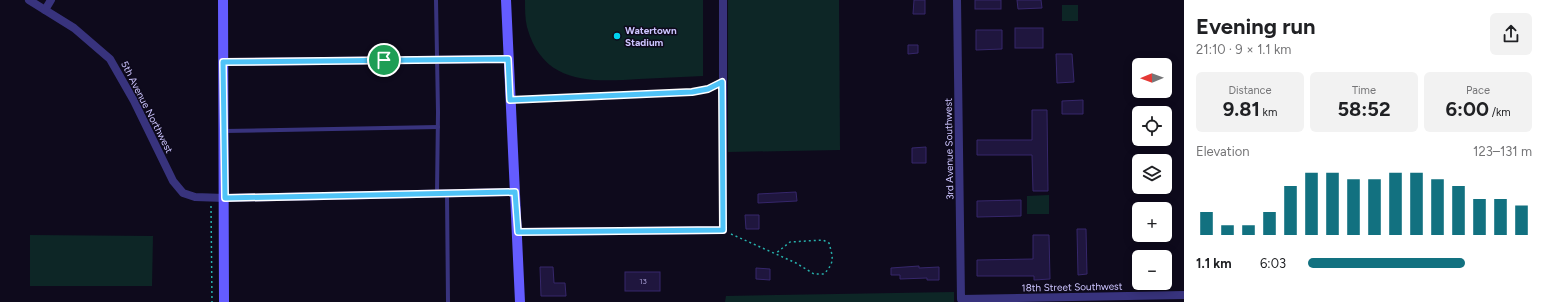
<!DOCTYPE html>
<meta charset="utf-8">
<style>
:root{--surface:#fff;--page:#f2f2f2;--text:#202124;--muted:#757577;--accent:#127180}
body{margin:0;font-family:Figtree,sans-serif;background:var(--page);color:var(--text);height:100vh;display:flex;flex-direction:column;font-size:15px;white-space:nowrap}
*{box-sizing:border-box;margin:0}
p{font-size:13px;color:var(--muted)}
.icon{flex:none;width:22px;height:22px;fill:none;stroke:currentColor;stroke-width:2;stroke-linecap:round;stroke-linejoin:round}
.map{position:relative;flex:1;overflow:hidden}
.details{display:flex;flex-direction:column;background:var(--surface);width:360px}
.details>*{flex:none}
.needle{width:26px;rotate:269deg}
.tools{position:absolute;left:1132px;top:58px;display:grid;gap:8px}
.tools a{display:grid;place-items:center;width:40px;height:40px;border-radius:6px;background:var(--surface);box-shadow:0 2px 10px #0003;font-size:20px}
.pin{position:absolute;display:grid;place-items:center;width:34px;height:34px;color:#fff;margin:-17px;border:2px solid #fff;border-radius:50%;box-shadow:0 1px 4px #0007}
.round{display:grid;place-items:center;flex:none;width:42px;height:42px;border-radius:6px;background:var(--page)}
.summary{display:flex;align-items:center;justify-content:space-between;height:68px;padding:0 12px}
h1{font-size:22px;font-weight:700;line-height:30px}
.figures{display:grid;grid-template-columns:repeat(3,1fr);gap:6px;height:68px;padding:4px 12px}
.figures div{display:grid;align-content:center;border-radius:6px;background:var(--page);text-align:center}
.figures b{font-size:20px;font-weight:700}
.figures small{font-size:11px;font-weight:400}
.figures p{font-size:11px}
.chart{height:112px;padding:8px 12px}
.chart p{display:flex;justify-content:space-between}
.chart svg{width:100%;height:72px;margin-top:4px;stroke:var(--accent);stroke-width:6}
ul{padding:0 12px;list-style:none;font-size:13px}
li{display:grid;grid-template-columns:64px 48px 1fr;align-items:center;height:30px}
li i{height:10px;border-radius:5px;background:var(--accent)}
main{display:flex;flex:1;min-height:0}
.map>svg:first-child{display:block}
.green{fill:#0d2626}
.building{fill:#1f163e;stroke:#36276b}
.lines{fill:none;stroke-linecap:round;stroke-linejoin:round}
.path{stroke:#27b1ac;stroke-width:1.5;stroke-dasharray:2 3;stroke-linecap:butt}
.lane{stroke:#38337d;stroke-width:4}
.street{stroke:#38337d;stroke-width:8}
.secondary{stroke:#645cff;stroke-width:10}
.route-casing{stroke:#fff;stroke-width:8}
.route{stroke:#4fc3f7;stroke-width:5}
.poi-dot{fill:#00d2f0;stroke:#0e0a1c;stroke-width:1.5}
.labels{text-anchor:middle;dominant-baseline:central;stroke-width:3;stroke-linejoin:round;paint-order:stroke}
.number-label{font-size:8px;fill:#a299cf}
.poi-label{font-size:10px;font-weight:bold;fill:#cdc5ff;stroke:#0e0a1c;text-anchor:start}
.street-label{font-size:10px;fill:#cdc5ff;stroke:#0e0a1c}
</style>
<main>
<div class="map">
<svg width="1184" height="302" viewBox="0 0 1184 302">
<rect width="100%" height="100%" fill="#0e0a1c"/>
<g class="green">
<path d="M 525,0 L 703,0 L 703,76 C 682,77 660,78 639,79 C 591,82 543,85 527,27 C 525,19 525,9 525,0 Z"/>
<path d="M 728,0 L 839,0 L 840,150 L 728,152 Z"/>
<rect x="1062" y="5" width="16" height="16"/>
<path d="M 1049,195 L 1049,214 L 1027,214 L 1027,196 Z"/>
<path d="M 30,235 L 153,236 L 152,286 L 30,286 Z"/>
<path d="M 954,292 L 954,302 L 725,302 L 726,296 Z"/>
</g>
<g class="building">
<path d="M 914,0 L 925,0 L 925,14 L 913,14 Z"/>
<rect x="975" y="0" width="26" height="9"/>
<path d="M 1017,0 L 1041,0 L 1042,8 L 1018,9 Z"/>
<rect x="1015" y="28" width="28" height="20"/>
<path d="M 976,30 L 1002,30 L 1002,49 L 976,50 Z"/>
<path d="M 908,45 L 918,45 L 918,53 L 908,54 Z"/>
<path d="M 1056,54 L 1072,54 L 1074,82 L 1057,83 Z"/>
<path d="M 1083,100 L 1083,114 L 1062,114 L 1062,101 Z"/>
<path d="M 1032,110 L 1047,110 L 1048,191 L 1033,191 L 1032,155 L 977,155 L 977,140 L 1032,140 Z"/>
<path d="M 926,147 L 926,163 L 912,163 L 912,148 Z"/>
<path d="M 796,192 L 797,201 L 758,203 L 758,194 Z"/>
<path d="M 1021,200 L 1021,216 L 977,217 L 977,201 Z"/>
<path d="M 745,215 L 759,215 L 759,229 L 746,229 Z"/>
<path d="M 1077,229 L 1086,229 L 1087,274 L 1078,275 Z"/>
<path d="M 1033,235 L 1049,235 L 1050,279 L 1034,280 L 1034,276 L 977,276 L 977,260 L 1033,259 Z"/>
<path d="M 919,266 L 919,268 L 939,267 L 939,280 L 927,280 L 927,278 L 900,279 L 900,275 L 891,275 L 891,268 Z"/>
<path d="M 540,267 L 553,267 L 554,283 L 565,283 L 566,296 L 541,296 Z"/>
<path d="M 756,268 L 770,269 L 770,280 L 756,279 Z"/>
<rect x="625" y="272" width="35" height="19"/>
</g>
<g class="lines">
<g class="path">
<path d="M 520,99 L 692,91 L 715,85"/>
<path d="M 211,206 L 212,302"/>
<path d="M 731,234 L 796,263 L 814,274 L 824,274 C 835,262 833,258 829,243 L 823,240 L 790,242 L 775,254"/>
</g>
<g class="lane">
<path d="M 436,0 L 438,112 L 437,193"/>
<path d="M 224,131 L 438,127"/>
<path d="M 447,193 L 448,302"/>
</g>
<g class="street">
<path d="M 29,0 L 74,28 L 110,59 L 134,101 L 173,181 L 183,193 L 195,197 L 225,198 L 515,192"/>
<path d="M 957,0 L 961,299 L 1184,295"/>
<path d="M 45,10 L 51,0"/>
<path d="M 223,62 L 508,59"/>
<path d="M 517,232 L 723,230 L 723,0"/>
</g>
<g class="secondary">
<path d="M 223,0 L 224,302"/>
<path d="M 506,0 L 520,302"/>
</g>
</g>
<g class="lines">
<defs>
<path id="route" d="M 508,59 L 510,100 L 692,92 L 708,89 L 722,82 L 723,230 L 518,232 L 515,192 L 225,198 L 223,62 Z"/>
</defs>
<use href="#route" class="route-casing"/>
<use href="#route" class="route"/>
</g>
<circle class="poi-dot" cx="617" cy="36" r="4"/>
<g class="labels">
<g class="number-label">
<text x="643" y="281">13</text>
</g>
<g class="poi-label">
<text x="625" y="30">Watertown<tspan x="625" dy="12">Stadium</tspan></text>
</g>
<g class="street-label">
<text transform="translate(147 107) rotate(63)">5th Avenue Northwest</text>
<text transform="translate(949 149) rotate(-91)">3rd Avenue Southwest</text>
<text transform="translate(1072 287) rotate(-1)">18th Street Southwest</text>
</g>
</g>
</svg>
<div class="tools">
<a><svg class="needle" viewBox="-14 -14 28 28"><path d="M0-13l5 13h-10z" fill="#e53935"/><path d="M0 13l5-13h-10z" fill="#757577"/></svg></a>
<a><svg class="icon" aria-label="locate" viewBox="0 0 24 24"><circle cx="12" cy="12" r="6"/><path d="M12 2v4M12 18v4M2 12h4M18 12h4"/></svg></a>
<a><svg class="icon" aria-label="layers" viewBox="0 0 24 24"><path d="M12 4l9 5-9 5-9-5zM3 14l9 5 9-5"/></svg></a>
<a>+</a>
<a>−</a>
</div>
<div class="pin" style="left:384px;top:60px;background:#1e9e55"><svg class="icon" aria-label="arrive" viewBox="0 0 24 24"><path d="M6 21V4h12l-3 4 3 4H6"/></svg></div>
</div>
<section class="details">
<div class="summary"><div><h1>Evening run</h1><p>21:10 · 9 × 1.1 km</p></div><a class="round"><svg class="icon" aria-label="share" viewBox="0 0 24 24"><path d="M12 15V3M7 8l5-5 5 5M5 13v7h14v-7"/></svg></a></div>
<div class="figures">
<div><p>Distance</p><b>9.81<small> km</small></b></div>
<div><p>Time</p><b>58:52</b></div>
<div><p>Pace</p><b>6:00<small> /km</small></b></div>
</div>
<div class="chart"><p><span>Elevation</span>123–131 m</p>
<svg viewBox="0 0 160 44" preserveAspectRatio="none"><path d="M5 44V30M15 44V38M25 44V38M35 44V30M45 44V14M55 44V6M65 44V6M75 44V10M85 44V10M95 44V6M105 44V6M115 44V10M125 44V14M135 44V22M145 44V22M155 44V26"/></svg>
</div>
<ul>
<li><b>1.1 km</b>6:03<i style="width:70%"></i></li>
</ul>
</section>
</main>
